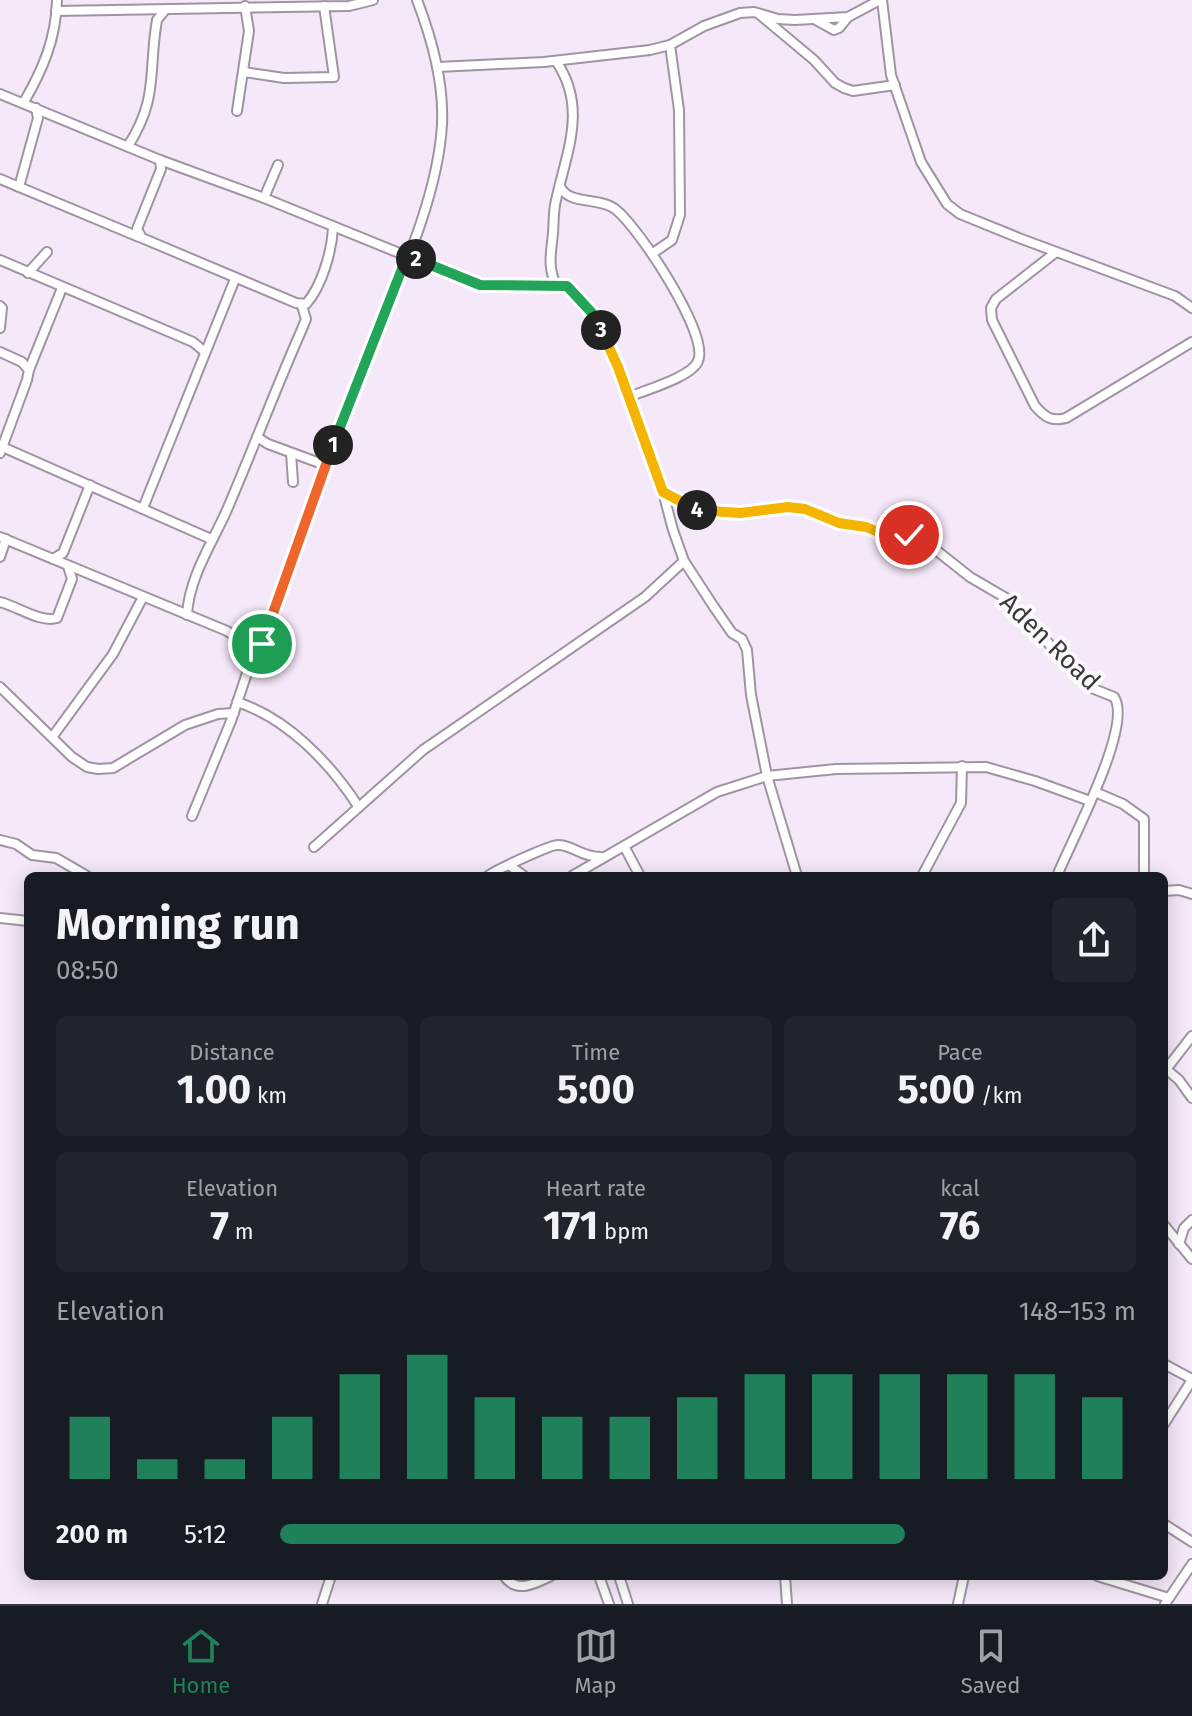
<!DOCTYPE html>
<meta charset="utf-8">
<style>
:root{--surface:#171b24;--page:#20242c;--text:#f1f3f6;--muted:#9ea1a6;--line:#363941;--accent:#1f8059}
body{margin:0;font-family:"Fira Sans",sans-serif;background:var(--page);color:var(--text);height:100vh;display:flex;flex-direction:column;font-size:30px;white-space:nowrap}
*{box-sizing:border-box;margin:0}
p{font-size:26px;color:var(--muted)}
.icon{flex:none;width:44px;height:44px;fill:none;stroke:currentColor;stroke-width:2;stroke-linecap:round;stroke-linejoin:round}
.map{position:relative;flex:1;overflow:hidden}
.details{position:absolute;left:24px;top:872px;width:1144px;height:708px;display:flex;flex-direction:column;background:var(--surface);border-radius:12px;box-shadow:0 4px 20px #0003}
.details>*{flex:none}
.pin{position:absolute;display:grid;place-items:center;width:68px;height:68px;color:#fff;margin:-34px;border:4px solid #fff;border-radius:50%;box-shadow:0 2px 8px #0007}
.km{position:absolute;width:40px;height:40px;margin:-20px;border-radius:50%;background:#222;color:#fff;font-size:22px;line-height:40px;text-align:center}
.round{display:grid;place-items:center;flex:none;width:84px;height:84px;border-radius:12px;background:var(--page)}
.summary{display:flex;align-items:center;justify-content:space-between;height:136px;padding:0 32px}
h1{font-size:44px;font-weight:700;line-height:60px}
.stats{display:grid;grid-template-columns:repeat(3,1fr);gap:12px;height:136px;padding:8px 32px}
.stats div{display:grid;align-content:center;border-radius:12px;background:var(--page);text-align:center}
.stats b{font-size:40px;font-weight:700}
.stats small{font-size:22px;font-weight:400}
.stats p{font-size:22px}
.chart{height:224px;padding:16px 32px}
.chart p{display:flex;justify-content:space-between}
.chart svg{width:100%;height:144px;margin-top:8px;stroke:var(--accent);stroke-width:6}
ul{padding:0 32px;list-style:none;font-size:26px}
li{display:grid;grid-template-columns:128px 96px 1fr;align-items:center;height:60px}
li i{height:20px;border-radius:10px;background:var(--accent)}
.dock{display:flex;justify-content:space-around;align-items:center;height:112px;border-top:2px solid var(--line);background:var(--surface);font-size:22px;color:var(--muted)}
.dock a{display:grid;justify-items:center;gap:4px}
.dock .on{color:var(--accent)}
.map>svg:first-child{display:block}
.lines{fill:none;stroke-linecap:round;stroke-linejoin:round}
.street-casing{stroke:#a094a3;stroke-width:12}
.street{stroke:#fff;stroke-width:8}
.split-1-casing{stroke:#fff;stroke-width:16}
.split-2-casing{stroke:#fff;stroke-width:16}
.split-3-casing{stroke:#fff;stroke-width:16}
.split-4-casing{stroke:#fff;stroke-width:16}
.split-5-casing{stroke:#fff;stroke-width:16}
.split-1{stroke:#f0652b;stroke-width:10}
.split-2{stroke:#22a559;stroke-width:10}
.split-3{stroke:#22a559;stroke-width:10}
.split-4{stroke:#f5b400;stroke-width:10}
.split-5{stroke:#f5b400;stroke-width:10}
.labels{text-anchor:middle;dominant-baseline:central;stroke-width:8;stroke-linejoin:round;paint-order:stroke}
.street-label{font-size:26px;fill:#3c373d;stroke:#fcf9fd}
</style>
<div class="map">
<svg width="1192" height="1604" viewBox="0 0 1192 1604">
<rect width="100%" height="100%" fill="#f5e8f9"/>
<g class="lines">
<defs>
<g id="street">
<path d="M 882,0 L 891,75 L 921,162 L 947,204 L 960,214 L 1019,238 L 1175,296 L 1192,308"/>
<path d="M 56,11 L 349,6 L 373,0"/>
<path d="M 759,14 L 814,60 L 835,83 L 844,88 L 853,91 L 895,85"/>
<path d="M 816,20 L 834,30 L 839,28 L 848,17"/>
<path d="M 556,61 C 589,109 565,155 555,205 C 553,217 554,230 552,242 C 550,258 549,270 556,285"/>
<path d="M 438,67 L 544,62 L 650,50 L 670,45 L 704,26 L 740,13 L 754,12 L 778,19 L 795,20 L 848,17 L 880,0"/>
<path d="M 244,72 L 284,78 L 334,77 L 324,6"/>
<path d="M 0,94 L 160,160 L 264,198 L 468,281 L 494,287 L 567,286 L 592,313 L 618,367 L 663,492 L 673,530 L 684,561 L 714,607 L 732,633 L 742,639 L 747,650 L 751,695 L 767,776 L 797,876"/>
<path d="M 24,102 C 43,69 56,39 57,0"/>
<path d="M 237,111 L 249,31 L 245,6"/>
<path d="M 128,146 C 159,98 148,71 157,20 L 165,10"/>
<path d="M 160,160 L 161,169 L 137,229 L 142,238 L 296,303 L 306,304 C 322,286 332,251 333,227"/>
<path d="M 0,179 L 139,237"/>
<path d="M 19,187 L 38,118 L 36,108"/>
<path d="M 561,188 C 570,205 600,197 615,209 C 638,226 710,335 698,361 C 692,377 645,390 629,397"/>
<path d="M 264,198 L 278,165"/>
<path d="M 1056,252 L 996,299 L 991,308 L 992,320 L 1035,406 C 1045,417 1051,422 1066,418 L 1192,342"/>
<path d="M 653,253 L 672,240 L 680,215 L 679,110 L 670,45"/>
<path d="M 0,260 L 193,342 L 205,352"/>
<path d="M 28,273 L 47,252"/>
<path d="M 0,306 L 2,308 L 0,328"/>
<path d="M 0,352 L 22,362 L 29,370 L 27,380 L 0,453"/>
<path d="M 29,370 L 62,288"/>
<path d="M 257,437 L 268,444 L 325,465"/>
<path d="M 0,446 L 211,539"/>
<path d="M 291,453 L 293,482"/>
<path d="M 663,492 L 698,510 L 740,513 L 770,508 L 805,509 L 839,523 L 866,527 L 883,534 L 909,535 L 922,539 L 970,577 L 1011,601 L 1017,613 L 1038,629 L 1055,652 L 1080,671 L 1089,687 L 1114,697 C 1134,725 1070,843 1057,876"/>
<path d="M 143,508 L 235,279"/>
<path d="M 0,537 L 227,631 L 250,645 L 256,655"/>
<path d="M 0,557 L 6,539"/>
<path d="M 53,559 L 63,553 L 90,485"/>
<path d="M 0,602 C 17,606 40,623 57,618 L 72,579 L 68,566"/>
<path d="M 187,615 C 189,578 211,545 226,512 C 252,452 275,390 302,329 L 306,319 L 302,306"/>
<path d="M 0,687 L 72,757 L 87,767 L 98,769 L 113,768 L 185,725 L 218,714 L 234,713"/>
<path d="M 237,702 C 287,718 330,763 358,806"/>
<path d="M 53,736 L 113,654 L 143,597"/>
<path d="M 1095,792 L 1123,804 L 1144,819 L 1144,876"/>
<path d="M 192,816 L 231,721 L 248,670 L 262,644 C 296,551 328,458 364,366 C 393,293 438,202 442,124 C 444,82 432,39 417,0"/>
<path d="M 0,840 L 16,844 L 32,855 L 56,858 L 87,876"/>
<path d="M 624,846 L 640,876"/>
<path d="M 314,847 L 423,750 L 645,597 L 684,561"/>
<path d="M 509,865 L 524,876"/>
<path d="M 488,876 C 493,871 552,844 558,845 C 573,845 581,857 601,857"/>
<path d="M 572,876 L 717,792 L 767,776 L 836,769 L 986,767 L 1035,781 L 1090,801"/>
<path d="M 922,876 L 961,803 L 962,766"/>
<path d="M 1164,891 L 1179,890 L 1192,894"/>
<path d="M 0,918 L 28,921"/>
<path d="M 1166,1069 L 1179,1080 L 1192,1098"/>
<path d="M 1164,1072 L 1192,1036"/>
<path d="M 1164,1225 L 1192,1259"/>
<path d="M 1179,1244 L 1184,1228 L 1192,1220"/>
<path d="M 1164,1364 L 1192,1379"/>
<path d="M 1164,1424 L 1192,1380"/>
<path d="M 1164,1524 L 1192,1542"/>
<path d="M 504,1576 C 517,1594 534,1584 551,1576"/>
<path d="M 599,1576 L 609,1604"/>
<path d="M 619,1576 L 628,1604"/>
<path d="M 785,1576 L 787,1604"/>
<path d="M 1097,1576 L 1169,1598"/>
<path d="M 322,1604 L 331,1576"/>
<path d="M 958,1604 L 964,1576"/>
<path d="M 1165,1604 L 1192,1564"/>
</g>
</defs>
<use href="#street" class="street-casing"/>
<use href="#street" class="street"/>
</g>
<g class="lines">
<defs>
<path id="split-1" d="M 262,644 L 333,445"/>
<path id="split-2" d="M 333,445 L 407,256 L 416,259"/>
<path id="split-3" d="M 416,259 L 480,285 L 567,286 L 592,313 L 601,330"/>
<path id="split-4" d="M 601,330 L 618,367 L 663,492 L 697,510"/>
<path id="split-5" d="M 697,510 L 740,513 L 788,507 L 805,509 L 839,523 L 866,527 L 883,534 L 909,535"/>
</defs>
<use href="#split-1" class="split-1-casing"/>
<use href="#split-2" class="split-2-casing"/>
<use href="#split-3" class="split-3-casing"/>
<use href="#split-4" class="split-4-casing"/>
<use href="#split-5" class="split-5-casing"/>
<use href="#split-1" class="split-1"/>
<use href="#split-2" class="split-2"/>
<use href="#split-3" class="split-3"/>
<use href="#split-4" class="split-4"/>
<use href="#split-5" class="split-5"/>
</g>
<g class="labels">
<g class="street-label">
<text transform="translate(1050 642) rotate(44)">Aden Road</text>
</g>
</g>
</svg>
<div class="pin" style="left:262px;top:644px;background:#1e9e55"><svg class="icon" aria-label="arrive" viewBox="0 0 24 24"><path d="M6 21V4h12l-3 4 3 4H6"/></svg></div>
<div class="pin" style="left:909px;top:535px;background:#d93025"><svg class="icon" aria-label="check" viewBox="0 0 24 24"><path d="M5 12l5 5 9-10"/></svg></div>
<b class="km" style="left:333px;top:445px">1</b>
<b class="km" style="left:416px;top:259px">2</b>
<b class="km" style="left:601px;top:330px">3</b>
<b class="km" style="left:697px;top:510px">4</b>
<section class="details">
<div class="summary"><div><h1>Morning run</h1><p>08:50</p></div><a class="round"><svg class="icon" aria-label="share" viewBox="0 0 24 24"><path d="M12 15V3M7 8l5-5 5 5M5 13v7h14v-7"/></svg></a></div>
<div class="stats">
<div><p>Distance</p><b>1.00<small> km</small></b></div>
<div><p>Time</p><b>5:00</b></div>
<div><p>Pace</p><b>5:00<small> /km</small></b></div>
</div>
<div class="stats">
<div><p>Elevation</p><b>7<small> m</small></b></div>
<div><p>Heart rate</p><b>171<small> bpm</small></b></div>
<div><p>kcal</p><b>76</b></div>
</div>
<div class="chart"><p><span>Elevation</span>148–153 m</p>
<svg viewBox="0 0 160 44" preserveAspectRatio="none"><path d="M5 44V25M15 44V38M25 44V38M35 44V25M45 44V12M55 44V6M65 44V19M75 44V25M85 44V25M95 44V19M105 44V12M115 44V12M125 44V12M135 44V12M145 44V12M155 44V19"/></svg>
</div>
<ul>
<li><b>200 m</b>5:12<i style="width:73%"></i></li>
</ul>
</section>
</div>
<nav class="dock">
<a class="on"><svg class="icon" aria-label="home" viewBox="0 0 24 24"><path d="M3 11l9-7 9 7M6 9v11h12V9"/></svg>Home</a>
<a><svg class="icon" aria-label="map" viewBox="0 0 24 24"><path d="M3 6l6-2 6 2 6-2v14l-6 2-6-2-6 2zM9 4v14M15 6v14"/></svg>Map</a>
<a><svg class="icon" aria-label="saved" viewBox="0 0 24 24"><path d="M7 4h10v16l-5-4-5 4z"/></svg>Saved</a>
</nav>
